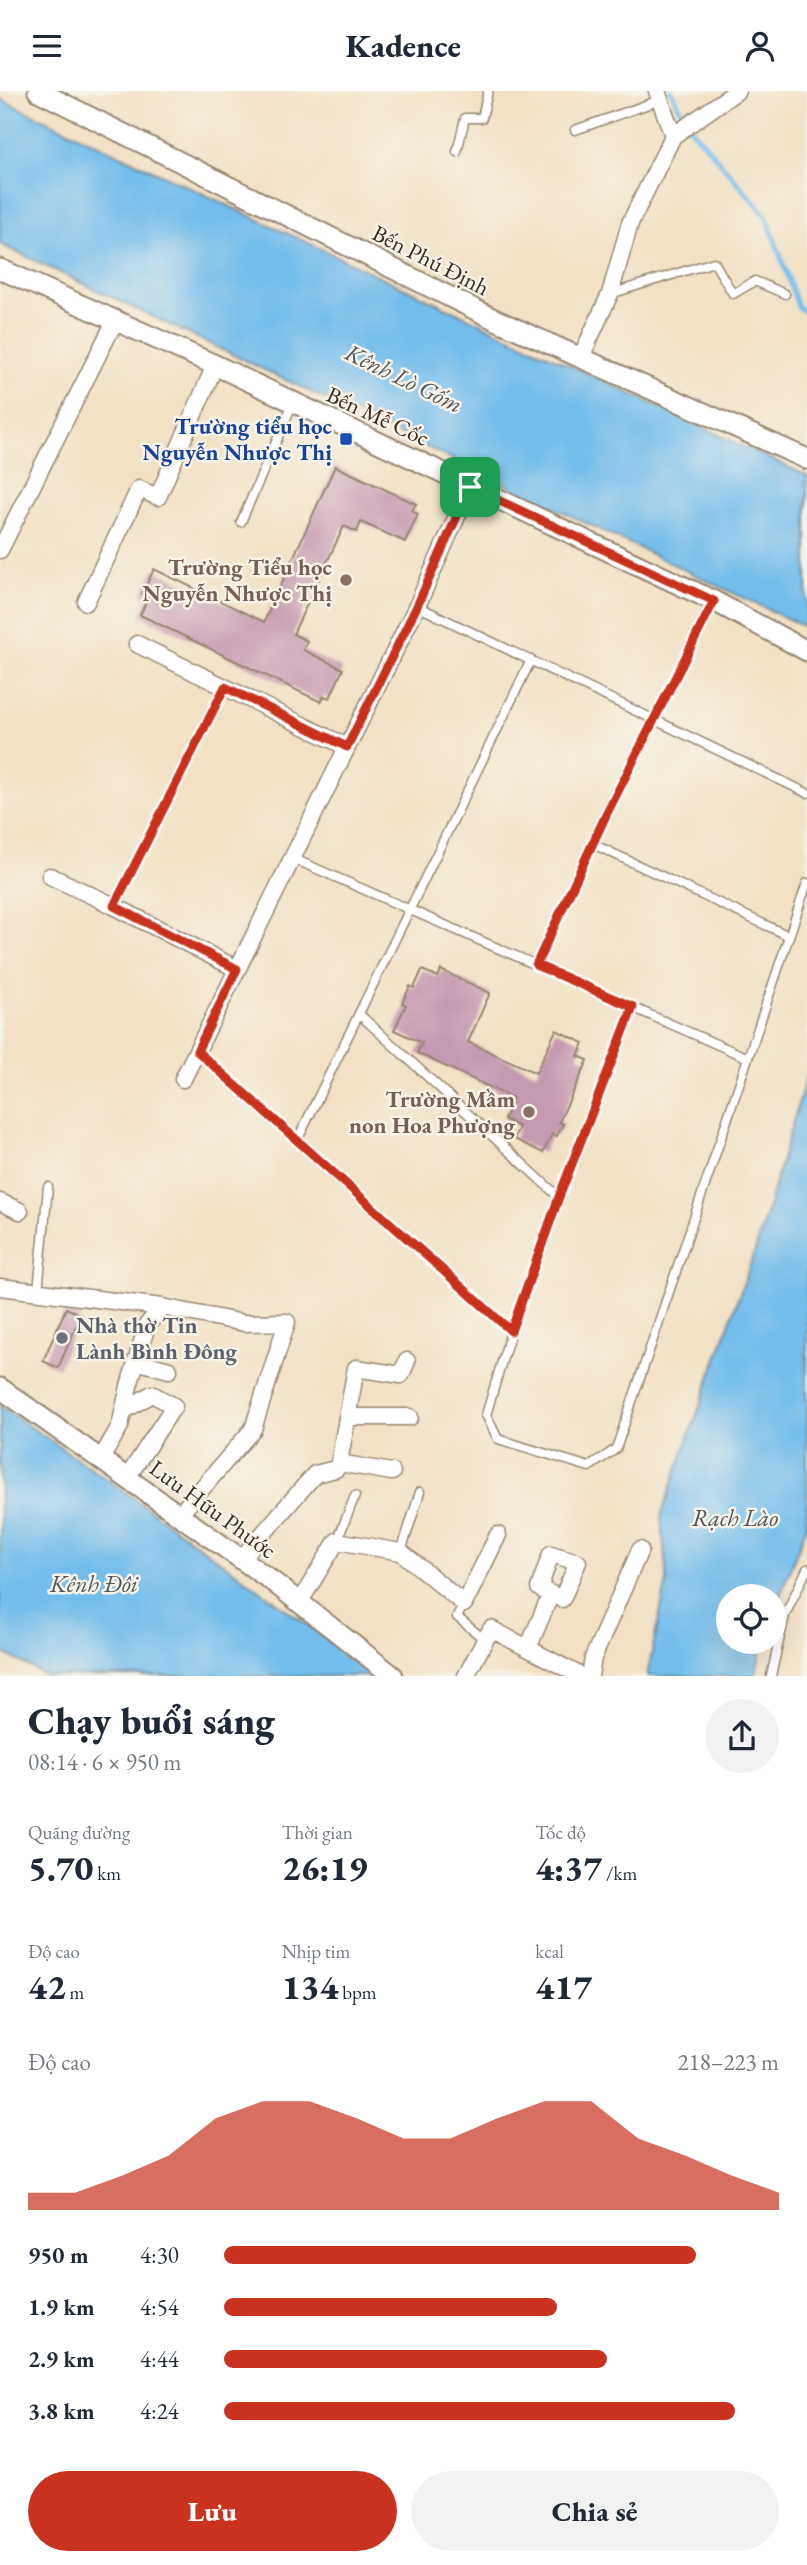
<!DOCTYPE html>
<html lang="vi">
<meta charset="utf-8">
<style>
:root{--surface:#fff;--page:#f2f2f3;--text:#1f2937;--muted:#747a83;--accent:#c8321e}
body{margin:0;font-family:"EB Garamond",serif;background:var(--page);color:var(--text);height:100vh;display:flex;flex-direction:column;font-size:26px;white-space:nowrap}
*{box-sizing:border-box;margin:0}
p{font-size:23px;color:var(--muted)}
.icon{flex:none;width:38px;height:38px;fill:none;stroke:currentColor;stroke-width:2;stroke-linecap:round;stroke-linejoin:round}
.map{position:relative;height:1585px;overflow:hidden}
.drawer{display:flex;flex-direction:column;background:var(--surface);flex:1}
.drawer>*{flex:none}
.fabs{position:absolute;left:716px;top:1493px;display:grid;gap:14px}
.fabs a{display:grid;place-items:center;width:70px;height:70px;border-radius:50%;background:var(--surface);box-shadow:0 7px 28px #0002;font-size:35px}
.pin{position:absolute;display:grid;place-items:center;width:60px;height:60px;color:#fff;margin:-30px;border-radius:14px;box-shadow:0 4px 10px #0006}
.round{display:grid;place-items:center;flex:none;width:74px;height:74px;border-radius:37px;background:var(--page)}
.head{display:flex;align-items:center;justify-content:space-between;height:119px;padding:0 28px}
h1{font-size:38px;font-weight:800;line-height:52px}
.metrics{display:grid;grid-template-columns:repeat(3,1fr);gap:10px;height:119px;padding:7px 28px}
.metrics div{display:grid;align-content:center}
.metrics b{font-size:35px;font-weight:800}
.metrics small{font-size:19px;font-weight:400}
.metrics p{font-size:19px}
.chart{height:196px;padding:14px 28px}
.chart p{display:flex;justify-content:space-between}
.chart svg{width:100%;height:126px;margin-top:7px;fill:var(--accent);opacity:.7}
.action{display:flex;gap:14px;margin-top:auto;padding:14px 28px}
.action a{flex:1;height:80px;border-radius:42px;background:var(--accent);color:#fff;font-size:28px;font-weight:800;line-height:80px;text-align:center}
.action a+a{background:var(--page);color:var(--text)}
ul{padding:0 28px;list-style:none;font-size:23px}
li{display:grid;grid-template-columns:112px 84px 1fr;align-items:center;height:52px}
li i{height:18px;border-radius:9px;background:var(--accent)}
header{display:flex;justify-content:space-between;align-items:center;height:91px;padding:0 28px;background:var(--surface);font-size:32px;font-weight:800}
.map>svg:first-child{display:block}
.water{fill:#73bdec;stroke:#577485;stroke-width:2}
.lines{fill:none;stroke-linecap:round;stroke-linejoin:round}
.stream{stroke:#73bdec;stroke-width:5}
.building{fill:#c59ab1}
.service-casing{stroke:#968672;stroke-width:11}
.minor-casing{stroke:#968672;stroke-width:19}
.tertiary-casing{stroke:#968672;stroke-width:23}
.service{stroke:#fff;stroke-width:8}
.minor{stroke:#fff;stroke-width:16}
.tertiary{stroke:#fff;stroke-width:19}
.route-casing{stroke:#fff;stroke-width:14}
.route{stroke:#c8321e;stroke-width:9}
.transit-dot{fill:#1a4fb4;stroke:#f7f3e8;stroke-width:2.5}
.education-dot{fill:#8d6e63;stroke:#f7f3e8;stroke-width:2.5}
.worship-dot{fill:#6b7280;stroke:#f7f3e8;stroke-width:2.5}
.labels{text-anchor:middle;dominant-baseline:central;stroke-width:5;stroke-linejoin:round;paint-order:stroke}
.street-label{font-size:23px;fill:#3b2a1e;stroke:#f7f3e8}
.transit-label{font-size:23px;font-weight:bold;fill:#164399;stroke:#f7f3e8;text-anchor:end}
.education-label{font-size:23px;font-weight:bold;fill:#785e54;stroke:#f7f3e8;text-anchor:end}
.worship-label{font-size:23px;font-weight:bold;fill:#5b616d;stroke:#f7f3e8;text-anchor:start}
.water-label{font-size:24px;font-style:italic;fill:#4c565c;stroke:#f7f3e8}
</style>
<header><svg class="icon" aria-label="menu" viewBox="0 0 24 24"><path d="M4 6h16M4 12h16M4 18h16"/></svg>Kadence<svg class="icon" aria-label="person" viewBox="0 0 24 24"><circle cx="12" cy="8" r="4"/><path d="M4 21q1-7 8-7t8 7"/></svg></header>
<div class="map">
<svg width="807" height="1585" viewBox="0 0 807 1585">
<rect width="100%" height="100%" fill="#f7f3e8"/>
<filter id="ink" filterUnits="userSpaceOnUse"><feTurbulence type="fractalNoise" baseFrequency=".0143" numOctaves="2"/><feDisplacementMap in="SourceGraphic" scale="14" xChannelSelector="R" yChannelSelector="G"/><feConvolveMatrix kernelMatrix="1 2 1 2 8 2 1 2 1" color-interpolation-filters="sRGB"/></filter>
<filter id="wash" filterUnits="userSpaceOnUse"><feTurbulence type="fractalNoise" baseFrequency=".00686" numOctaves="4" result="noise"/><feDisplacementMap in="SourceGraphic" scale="28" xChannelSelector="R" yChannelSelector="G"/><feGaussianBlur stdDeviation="1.57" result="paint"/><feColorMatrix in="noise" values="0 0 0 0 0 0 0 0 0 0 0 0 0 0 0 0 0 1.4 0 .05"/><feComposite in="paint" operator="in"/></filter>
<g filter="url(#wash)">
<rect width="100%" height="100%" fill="#f2e1c5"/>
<g class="water">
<path d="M 0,8 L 807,385 L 807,537 L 0,153 Z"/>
<path d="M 807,983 L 807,1434 L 774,1521 L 774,1505 L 728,1505 L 728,1550 L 763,1551 L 755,1585 L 647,1585 L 667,1489 L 661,1425 L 756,1157 Z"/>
<path d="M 0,1315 L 110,1390 L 378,1585 L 47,1585 L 0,1560 Z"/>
</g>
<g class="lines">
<path class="stream" d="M 671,0 L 689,35 L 767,126 L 798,216 L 807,222"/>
</g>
<g id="blocks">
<g class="building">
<path d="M 335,375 L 416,413 L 412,420 L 418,423 L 405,451 L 361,431 L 357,441 L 344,435 L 293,543 L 307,550 L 303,559 L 343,578 L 330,607 L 324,605 L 321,611 L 140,524 L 148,507 L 142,503 L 154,478 L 264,531 Z"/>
<path d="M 422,879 L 438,886 L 441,879 L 490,902 L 468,951 L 536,982 L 556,939 L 584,952 L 578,965 L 588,969 L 559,1031 L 563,1033 L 557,1045 L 552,1043 L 543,1062 L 514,1048 L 519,1036 L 504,1028 L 513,1007 L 417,962 L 422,952 L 394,939 L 406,914 L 402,912 L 410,895 L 414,897 Z"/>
<path d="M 66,1217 L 81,1224 L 58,1277 L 43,1270 Z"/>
</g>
</g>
</g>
<g filter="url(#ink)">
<use href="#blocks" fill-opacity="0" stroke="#968672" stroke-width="2"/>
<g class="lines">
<defs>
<g id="service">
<path d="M 575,39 L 660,9"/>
<path d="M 457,61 L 465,27 L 482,27 L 488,0"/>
<path d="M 610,203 L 714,171 L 733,203 L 755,190 L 785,203"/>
<path d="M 241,431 L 293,312"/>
<path d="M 417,515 L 807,702"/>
<path d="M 593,753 L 789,845"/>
<path d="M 292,767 L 748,967"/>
<path d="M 114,815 L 225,596"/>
<path d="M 536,874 L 606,724 L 714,510"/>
<path d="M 359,923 L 559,1106"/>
<path d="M 197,961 L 511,1240 L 486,1324 L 498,1348 L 589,1376 L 616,1358 L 807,792"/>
<path d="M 297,1050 L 531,569"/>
<path d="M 38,1200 L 48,1096"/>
<path d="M 511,1240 L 559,1106 L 633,916"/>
<path d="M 337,1450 L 355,1405"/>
<path d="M 401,1461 L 420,1401"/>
<path d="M 464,1513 L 457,1526 L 485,1549"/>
<path d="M 771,1585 L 785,1524 L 807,1478"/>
</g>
<g id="minor">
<path d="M 657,0 L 673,45"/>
<path d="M 581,266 L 610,203 L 630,132 L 673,45 L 737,0"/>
<path d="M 0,459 L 115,230"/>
<path d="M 86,511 L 139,398 L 158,406 L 215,274"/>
<path d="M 137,553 L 347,656"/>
<path d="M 50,785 L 114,815 L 237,878"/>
<path d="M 183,988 L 417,515 L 470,396"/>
<path d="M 0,1111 L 20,1120"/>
<path d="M 0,1196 L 162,1216"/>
<path d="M 136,1270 L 169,1279"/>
<path d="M 123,1320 L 152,1303 L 174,1315 L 127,1387"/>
<path d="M 347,1326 L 410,1326"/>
<path d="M 101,1368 L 120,1335 L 129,1295 L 147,1234 L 162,1216 L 244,1232 L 287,1231 L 253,1338 L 179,1424"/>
<path d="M 339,1372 L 392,1381"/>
<path d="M 241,1468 L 315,1383 L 336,1378 L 339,1372 L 356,1277 L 401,1284 L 407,1270"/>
<path d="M 299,1512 L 337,1450 L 401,1461 L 464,1513 L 498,1444"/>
<path d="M 528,1557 L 551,1503 L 562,1508 L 578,1471 L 551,1463 L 539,1497 L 551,1503"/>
<path d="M 466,1585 L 491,1538 L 581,1585"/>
<path d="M 590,1585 L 593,1567 L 640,1459"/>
</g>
<g id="tertiary">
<path d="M 38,0 L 494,228 L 807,368"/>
<path d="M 0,178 L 215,274 L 714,510 L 807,560"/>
<path d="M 0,1297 L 272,1490 L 393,1585"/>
</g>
</defs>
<use href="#service" class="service-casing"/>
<use href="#minor" class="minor-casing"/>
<use href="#tertiary" class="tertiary-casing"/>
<use href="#service" class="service"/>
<use href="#minor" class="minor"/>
<use href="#tertiary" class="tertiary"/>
</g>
</g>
<g class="lines" filter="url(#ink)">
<defs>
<path id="route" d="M 470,396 L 714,510 L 606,724 L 536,874 L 633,916 L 559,1106 L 511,1240 L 197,960 L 237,878 L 114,815 L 225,596 L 347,656 L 417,515 Z"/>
</defs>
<use href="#route" class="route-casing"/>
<use href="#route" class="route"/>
</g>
<rect class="transit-dot" x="339" y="341" width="14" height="14" rx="3.5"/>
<g class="education-dot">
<circle cx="346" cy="489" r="7"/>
<circle cx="529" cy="1021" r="7"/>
</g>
<circle class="worship-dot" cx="62" cy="1247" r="7"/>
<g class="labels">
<g class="street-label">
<text transform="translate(431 169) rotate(27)">Bến Phú Định</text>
<text transform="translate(378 325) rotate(25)">Bến Mễ Cốc</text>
<text transform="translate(213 1418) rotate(36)">Lưu Hữu Phước</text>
</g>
<g class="transit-label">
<text x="332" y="335">Trường tiểu học<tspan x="332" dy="26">Nguyễn Nhược Thị</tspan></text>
</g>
<g class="education-label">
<text x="332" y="476">Trường Tiểu học<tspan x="332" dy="26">Nguyễn Nhược Thị</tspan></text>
<text x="515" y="1008">Trường Mầm<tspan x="515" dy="26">non Hoa Phượng</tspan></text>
</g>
<g class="worship-label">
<text x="76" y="1234">Nhà thờ Tin<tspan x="76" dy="26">Lành Bình Đông</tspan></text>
</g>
<g class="water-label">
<text transform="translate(404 287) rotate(26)">Kênh Lò Gốm</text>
<text x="735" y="1426">Rạch Lào</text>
<text x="94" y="1492">Kênh Đôi</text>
</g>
</g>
</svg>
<div class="fabs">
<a><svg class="icon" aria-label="locate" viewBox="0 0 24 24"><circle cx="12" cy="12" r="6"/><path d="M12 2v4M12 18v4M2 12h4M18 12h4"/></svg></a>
</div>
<div class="pin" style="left:470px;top:396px;background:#1e9e55"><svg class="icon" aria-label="arrive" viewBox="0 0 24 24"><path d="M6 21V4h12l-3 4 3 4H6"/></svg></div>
</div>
<section class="drawer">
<div class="head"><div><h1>Chạy buổi sáng</h1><p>08:14 · 6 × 950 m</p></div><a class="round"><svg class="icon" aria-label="share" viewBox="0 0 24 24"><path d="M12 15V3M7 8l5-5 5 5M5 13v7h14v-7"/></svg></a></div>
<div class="metrics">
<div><p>Quãng đường</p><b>5.70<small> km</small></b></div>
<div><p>Thời gian</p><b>26:19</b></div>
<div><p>Tốc độ</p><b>4:37<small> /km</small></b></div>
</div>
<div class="metrics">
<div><p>Độ cao</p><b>42<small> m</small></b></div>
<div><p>Nhịp tim</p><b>134<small> bpm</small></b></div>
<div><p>kcal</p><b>417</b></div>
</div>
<div class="chart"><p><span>Độ cao</span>218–223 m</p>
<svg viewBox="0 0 160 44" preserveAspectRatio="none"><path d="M0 44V38L10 38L20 32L30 25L40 12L50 6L60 6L70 12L80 19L90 19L100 12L110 6L120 6L130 19L140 25L150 32L160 38V44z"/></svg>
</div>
<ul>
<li><b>950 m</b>4:30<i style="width:85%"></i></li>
<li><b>1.9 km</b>4:54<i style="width:60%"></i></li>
<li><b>2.9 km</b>4:44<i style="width:69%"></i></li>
<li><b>3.8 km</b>4:24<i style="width:92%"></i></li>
</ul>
<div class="action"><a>Lưu</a><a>Chia sẻ</a></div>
</section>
